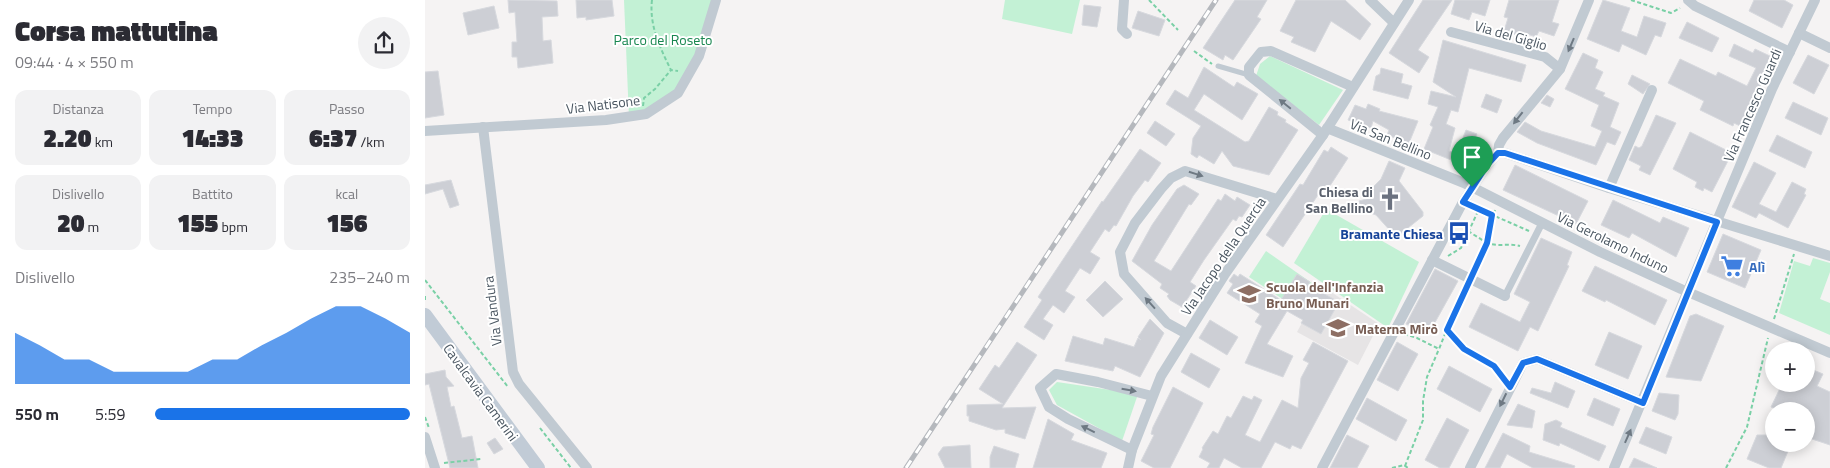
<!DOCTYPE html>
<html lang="it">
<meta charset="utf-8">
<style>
:root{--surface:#fff;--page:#f2f2f3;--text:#2b2b33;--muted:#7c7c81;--accent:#1a73e8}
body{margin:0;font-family:"Titillium Web",sans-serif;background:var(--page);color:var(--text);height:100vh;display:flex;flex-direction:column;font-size:19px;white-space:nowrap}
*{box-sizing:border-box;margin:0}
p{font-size:16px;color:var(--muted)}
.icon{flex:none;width:28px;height:28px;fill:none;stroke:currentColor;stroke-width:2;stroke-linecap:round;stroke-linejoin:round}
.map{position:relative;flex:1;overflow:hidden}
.details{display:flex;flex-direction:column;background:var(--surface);width:425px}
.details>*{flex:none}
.buttons{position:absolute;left:1340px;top:342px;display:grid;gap:10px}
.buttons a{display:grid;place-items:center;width:50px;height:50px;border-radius:50%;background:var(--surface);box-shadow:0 2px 12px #0003;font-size:25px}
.pin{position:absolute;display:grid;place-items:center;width:42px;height:42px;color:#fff;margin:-51px -21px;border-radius:50% 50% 50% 0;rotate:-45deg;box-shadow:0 0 5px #0007}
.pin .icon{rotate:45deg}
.round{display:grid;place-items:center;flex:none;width:52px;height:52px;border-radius:26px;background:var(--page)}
.headline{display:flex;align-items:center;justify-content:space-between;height:85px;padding:0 15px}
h1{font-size:28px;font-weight:800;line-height:38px}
.metrics{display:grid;grid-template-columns:repeat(3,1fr);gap:8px;height:85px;padding:5px 15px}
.metrics div{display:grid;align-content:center;border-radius:12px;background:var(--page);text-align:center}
.metrics b{font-size:25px;font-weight:800}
.metrics small{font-size:14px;font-weight:400}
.metrics p{font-size:14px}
.chart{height:140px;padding:10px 15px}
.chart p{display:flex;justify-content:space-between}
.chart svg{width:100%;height:90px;margin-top:5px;fill:var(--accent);opacity:.7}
ul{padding:0 15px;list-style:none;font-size:16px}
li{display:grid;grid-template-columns:80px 60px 1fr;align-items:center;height:38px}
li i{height:12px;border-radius:6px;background:var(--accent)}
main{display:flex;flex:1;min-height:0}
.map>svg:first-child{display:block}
.education{fill:#e6e4e5}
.green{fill:#c3f1d5}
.building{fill:#cdcfd5;stroke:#d7d9de}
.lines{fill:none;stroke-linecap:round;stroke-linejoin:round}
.path{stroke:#7ad0a6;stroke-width:2;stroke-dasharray:4 2.5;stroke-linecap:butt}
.service{stroke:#c1cad2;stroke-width:5}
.pedestrian{stroke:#c1cad2;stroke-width:7}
.minor{stroke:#c1cad2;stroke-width:10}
.secondary{stroke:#c1cbd6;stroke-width:14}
.rail-casing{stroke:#b5b8bd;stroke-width:5}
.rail{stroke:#fff;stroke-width:3;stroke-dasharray:9;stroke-linecap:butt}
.oneway{fill:#6e7983}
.route-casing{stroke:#fff;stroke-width:10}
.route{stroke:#1a73e8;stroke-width:6}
.labels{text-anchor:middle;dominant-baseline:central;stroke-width:4;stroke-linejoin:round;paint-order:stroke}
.street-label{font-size:14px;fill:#4a5661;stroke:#fff}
.park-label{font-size:14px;fill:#17864f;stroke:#fff}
.worship-label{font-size:14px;font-weight:bold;fill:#5b616d;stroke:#fff;text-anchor:end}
.transit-label{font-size:14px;font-weight:bold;fill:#164399;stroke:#fff;text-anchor:end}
.shop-label{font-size:14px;font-weight:bold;fill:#366cbe;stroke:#fff;text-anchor:start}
.education-label{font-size:14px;font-weight:bold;fill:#785e54;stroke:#fff;text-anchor:start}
</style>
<main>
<section class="details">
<div class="headline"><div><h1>Corsa mattutina</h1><p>09:44 · 4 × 550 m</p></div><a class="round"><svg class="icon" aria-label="share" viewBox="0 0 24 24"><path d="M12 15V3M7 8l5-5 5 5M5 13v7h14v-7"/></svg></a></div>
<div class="metrics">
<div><p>Distanza</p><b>2.20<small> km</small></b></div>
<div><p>Tempo</p><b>14:33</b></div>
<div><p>Passo</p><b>6:37<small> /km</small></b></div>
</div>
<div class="metrics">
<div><p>Dislivello</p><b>20<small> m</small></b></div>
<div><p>Battito</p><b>155<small> bpm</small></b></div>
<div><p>kcal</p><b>156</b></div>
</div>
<div class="chart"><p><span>Dislivello</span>235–240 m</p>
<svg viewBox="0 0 160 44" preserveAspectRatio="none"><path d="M0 44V19L10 25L20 32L30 32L40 38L50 38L60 38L70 38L80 32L90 32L100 25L110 19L120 12L130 6L140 6L150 12L160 19V44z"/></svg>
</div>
<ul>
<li><b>550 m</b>5:59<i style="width:100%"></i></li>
</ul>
</section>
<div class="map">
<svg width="1405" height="468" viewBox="0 0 1405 468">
<rect width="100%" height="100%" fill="#f5f3f3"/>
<path class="education" d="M 897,286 L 954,324 L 933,365 L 872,332 Z"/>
<g class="green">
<path d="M 199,0 L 288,0 L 272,55 L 251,92 L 204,118 Z"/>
<path d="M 580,0 L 655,0 L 647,34 L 577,19 Z"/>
<path d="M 845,56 L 918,90 L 894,125 L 831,76 L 835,64 Z"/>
<path d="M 901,209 L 994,262 L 963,328 L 869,263 Z"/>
<path d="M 841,251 L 894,288 L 879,313 L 824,277 Z"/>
<path d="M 1388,258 L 1405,263 L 1405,272 L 1395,299 L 1405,303 L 1405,335 L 1354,313 L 1369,261 L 1385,266 Z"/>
<path d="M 632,382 L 713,394 L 697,441 L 632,405 L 624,390 Z"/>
</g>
<g class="building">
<path d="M 83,0 L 132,1 L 133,16 L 117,17 L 118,41 L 126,40 L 128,63 L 93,68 L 92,57 L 87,57 L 87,42 L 92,42 L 90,12 L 84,13 Z"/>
<path d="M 151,0 L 187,0 L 189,16 L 161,20 L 161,17 L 152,18 Z"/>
<path d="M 810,0 L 842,0 L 832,17 L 836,19 L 808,60 L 800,55 L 798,60 L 778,48 Z"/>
<path d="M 871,0 L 920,0 L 946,24 L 935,40 L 906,21 L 890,52 L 866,42 L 869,37 L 855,31 Z"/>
<path d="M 998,0 L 1027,0 L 993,50 L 1004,57 L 994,73 L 964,53 Z"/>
<path d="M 1030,0 L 1065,0 L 1060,16 L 1047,12 L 1044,20 L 1026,14 Z"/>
<path d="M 1084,0 L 1134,0 L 1127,22 L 1134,24 L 1129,36 L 1114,31 L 1111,37 L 1099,33 L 1098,37 L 1079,31 L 1083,18 L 1079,17 Z"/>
<path d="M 1178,0 L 1205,8 L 1196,31 L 1212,37 L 1219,16 L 1241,23 L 1236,37 L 1230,35 L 1221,55 L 1197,44 L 1194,52 L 1162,39 Z"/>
<path d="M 1329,0 L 1359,0 L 1368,5 L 1357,28 L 1324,11 Z"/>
<path d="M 659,5 L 676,7 L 672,27 L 657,25 Z"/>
<path d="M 69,6 L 74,28 L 43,35 L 38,13 Z"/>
<path d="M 713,11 L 740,20 L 734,36 L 707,28 Z"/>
<path d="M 1262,22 L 1294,38 L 1287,52 L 1254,38 Z"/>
<path d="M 1018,40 L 1101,65 L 1096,82 L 1044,68 L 1033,112 L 1026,110 L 1021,124 L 1030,128 L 1024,151 L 1032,153 L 1041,130 L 1052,134 L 1036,164 L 999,149 L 1008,127 L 1005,125 L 1013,107 L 1003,104 L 1006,91 L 1031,97 L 1008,82 Z"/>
<path d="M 1309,44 L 1328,53 L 1330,49 L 1347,57 L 1319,128 L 1309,123 L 1308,126 L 1275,110 L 1279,101 L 1243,83 L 1255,59 L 1291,76 L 1293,72 L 1322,86 L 1331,68 L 1304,56 Z"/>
<path d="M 1158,53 L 1173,60 L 1170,68 L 1178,72 L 1170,89 L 1180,93 L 1178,96 L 1194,103 L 1185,127 L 1196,132 L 1190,145 L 1182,142 L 1171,165 L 1112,143 L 1092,132 L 1100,122 L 1116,131 L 1170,147 L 1177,131 L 1166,126 L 1174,105 L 1140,89 Z"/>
<path d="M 1383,55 L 1404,65 L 1389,94 L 1368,83 Z"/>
<path d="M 779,67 L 809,87 L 812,82 L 833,94 L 817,120 L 779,94 L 769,110 L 820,142 L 824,141 L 844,107 L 853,112 L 852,115 L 861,120 L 860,122 L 873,130 L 844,175 L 808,166 L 797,151 L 789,164 L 774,155 L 772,158 L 766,154 L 768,138 L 776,126 L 741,104 L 750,90 L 763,98 Z"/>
<path d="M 956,68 L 978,74 L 976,83 L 987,86 L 983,99 L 948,90 L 951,76 L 955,74 Z"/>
<path d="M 13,71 L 19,115 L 0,118 L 0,72 Z"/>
<path d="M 1207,75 L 1225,84 L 1218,94 L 1203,84 Z"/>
<path d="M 1061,94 L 1077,100 L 1072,113 L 1056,107 Z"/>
<path d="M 1122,95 L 1129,99 L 1125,107 L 1116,103 Z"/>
<path d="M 1368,102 L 1403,118 L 1396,135 L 1360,118 Z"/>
<path d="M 943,104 L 955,109 L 954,111 L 993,121 L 984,143 L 962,135 L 964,130 L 948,121 L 946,128 L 923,120 L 930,105 L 941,109 Z"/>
<path d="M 1231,115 L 1251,123 L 1225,175 L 1214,170 L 1216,166 L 1204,160 L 1210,146 L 1214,148 L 1217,146 Z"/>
<path d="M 730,121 L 750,134 L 741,146 L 722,133 Z"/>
<path d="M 1265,132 L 1307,153 L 1287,192 L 1279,188 L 1278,191 L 1270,187 L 1272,182 L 1248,169 Z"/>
<path d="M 1352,135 L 1387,152 L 1380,168 L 1344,151 Z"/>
<path d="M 906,147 L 923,158 L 901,192 L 897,189 L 858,247 L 841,235 L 875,184 L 878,185 L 899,150 L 903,152 Z"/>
<path d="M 715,149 L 736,163 L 723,182 L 720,180 L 708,196 L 691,226 L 689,225 L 684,232 L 680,229 L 665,252 L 675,258 L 665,274 L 655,268 L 640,291 L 650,297 L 639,313 L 628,305 L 618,319 L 628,325 L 619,340 L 599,327 L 617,300 L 613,297 L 677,201 L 678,202 Z"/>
<path d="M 964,161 L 980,168 L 974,181 L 998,212 L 998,216 L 974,235 L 969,235 L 951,215 L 937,210 L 934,201 L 945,198 L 943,192 L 956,179 Z"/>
<path d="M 1329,162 L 1351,173 L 1334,204 L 1351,212 L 1367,182 L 1381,189 L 1379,194 L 1381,195 L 1363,228 L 1334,213 L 1331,218 L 1307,207 Z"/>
<path d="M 1090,165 L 1163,201 L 1151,224 L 1078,190 Z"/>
<path d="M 26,180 L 34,205 L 25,208 L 18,189 L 0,194 L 0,185 Z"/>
<path d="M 759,185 L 774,194 L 766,205 L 764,204 L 729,261 L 746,271 L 793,199 L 796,201 L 800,194 L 810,201 L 812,197 L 825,205 L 817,217 L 814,216 L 811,221 L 808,219 L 779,260 L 765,282 L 771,286 L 757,307 L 745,300 L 742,296 L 744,294 L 735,288 L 737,284 L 707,261 L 727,225 L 752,189 Z"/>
<path d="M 1188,200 L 1235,223 L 1238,217 L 1264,228 L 1251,257 L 1207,233 L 1204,238 L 1176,225 Z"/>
<path d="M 1298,234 L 1336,250 L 1320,288 L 1282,272 Z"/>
<path d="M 1116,238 L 1147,252 L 1142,265 L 1144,266 L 1113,331 L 1105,327 L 1093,351 L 1044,327 L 1056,303 L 1095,322 L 1105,302 L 1089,294 Z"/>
<path d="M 1170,266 L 1242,300 L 1230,325 L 1181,300 L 1180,302 L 1157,291 Z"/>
<path d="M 1010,269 L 1033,281 L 1003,335 L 981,324 Z"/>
<path d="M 809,274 L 813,277 L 815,274 L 856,300 L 872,274 L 885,282 L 883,285 L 914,302 L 896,334 L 876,323 L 878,320 L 862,311 L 842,344 L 868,356 L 858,377 L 820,363 L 837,326 L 830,322 L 835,314 L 802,293 L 808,284 L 804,281 Z"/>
<path d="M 680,281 L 698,299 L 678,317 L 661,300 Z"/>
<path d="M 1271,314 L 1299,326 L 1276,381 L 1241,377 L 1265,316 Z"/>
<path d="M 725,319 L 739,333 L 715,377 L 690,366 L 688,371 L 640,361 L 648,336 L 678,345 L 680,338 L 709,347 L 713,338 L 716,340 L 713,337 Z"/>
<path d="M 785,320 L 813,337 L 802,355 L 774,338 Z"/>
<path d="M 1184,332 L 1217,346 L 1203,379 L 1170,365 Z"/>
<path d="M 592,342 L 612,355 L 577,408 L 611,407 L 600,439 L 580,433 L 580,429 L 571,430 L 544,421 L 544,416 L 542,416 L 542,405 L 578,404 L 554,389 L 570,365 L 574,368 Z"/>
<path d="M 888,342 L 923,361 L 876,449 L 867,445 L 865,449 L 850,442 L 836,468 L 817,468 L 799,458 L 794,468 L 782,468 L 785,463 L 774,457 L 778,449 L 777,448 L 788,431 L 793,434 L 802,416 L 806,418 L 818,396 L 827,400 L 829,396 L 837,400 L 820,435 L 835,442 L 857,400 L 873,408 L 876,378 L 884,363 L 878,360 Z"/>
<path d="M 972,342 L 993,354 L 973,391 L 952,380 Z"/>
<path d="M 766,353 L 795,369 L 784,388 L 756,372 Z"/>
<path d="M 1024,366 L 1067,389 L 1055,412 L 1012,389 Z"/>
<path d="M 1381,367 L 1398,374 L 1392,386 L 1405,392 L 1405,445 L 1381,437 L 1385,423 L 1381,421 L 1381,411 L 1357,411 L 1346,407 L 1357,384 L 1381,384 Z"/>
<path d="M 20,370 L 21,377 L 29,386 L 22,387 L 26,407 L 29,406 L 37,438 L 47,436 L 53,468 L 25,468 L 4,384 L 0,385 L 0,374 Z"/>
<path d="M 1130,382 L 1150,391 L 1143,408 L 1105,393 L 1107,388 L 1126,393 Z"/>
<path d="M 748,387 L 778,403 L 745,468 L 729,468 L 716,461 L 729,435 L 726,434 L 728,427 Z"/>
<path d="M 1234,393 L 1254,395 L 1253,414 L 1250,420 L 1227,411 Z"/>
<path d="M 942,398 L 982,420 L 971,441 L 931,419 Z"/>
<path d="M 1169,398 L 1195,409 L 1188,426 L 1162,415 Z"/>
<path d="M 1093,404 L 1110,411 L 1107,428 L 1082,425 Z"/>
<path d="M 1022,418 L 1044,430 L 1024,468 L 1015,468 L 1000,460 Z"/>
<path d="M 623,419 L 649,434 L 646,440 L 682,453 L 676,468 L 608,468 Z"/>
<path d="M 1131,420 L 1137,423 L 1135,427 L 1181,446 L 1174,461 L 1135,443 L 1134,446 L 1118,440 L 1120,424 Z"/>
<path d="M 1221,427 L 1247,437 L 1241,454 L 1214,443 Z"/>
<path d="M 1078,433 L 1105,446 L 1104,452 L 1150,466 L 1149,468 L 1108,468 L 1082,454 L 1075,468 L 1060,468 Z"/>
<path d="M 922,435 L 944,446 L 932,468 L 905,468 Z"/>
<path d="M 1332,435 L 1349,435 L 1349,444 L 1366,444 L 1356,468 L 1344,468 L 1322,459 Z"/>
<path d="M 70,438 L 78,449 L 69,454 L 62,443 Z"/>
<path d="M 545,445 L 546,468 L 520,468 L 513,454 L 518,447 Z"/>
<path d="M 569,446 L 594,454 L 590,468 L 565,468 L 565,457 Z"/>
<path d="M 1209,458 L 1232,468 L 1204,468 Z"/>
</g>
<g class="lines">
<g class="path">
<path d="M 227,0 C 224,25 235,48 246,70 L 253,71"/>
<path d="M 724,0 L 753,30"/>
<path d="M 1206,0 L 1246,13 L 1255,8"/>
<path d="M 769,51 L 787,64"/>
<path d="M 218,106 L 219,98 L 230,89 L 246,70"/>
<path d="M 1047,206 L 1104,231"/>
<path d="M 1070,210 L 1062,243 C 1074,247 1083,243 1095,246"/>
<path d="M 1043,231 L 1062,243 L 1051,270"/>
<path d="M 1023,256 L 1036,248 L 1054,209"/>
<path d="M 0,280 L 83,387"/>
<path d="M 1043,288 L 1022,329 L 1039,349 L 1069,366 L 1080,378"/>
<path d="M 0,296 L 0,301"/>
<path d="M 1349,319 L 1369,254"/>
<path d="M 979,334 L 992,338 L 1014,349 L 1022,329"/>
<path d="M 0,417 L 4,428"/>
<path d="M 115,428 L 146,468"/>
<path d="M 19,463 L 56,459"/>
<path d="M 980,466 L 998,420 L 998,401 L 1002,377 L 1014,349"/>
<path d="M 967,468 L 979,465 L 983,468"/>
<path d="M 1301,468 L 1322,427 L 1343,338"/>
</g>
<path class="service" d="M 793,66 L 824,75"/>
<path class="pedestrian" d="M 1080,296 L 1117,223"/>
<g class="minor">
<path d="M 699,0 L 697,29 L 702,34"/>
<path d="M 945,0 L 969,23"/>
<path d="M 1263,0 L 1270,6 L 1365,52"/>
<path d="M 1026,32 L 1120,57 L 1135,69"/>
<path d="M 1374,33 L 1405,48"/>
<path d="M 58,127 L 88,372 L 94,384 L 162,468"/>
<path d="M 902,128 L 1039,183 L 1175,252 L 1256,289 L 1405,353"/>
<path d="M 0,131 L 181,120 L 221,114 L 253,93 L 274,56 L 291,0"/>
<path d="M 898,135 L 824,75 L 824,67 L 836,52 L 846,51 L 928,87"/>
<path d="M 1073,153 L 1074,145 L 1078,138 L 1135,69 L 1164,0"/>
<path d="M 1184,188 L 1227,90"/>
<path d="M 1007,260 L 1080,296"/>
<path d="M 762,334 L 742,323 L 699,274 L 695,252 L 710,223 L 736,189 L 746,178 L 760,171 L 852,199"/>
<path d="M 0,437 L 10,468"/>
<path d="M 707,450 L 643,419 L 624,407 L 615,388 L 631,374 L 673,382 L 727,396"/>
<path d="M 703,468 L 707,450 L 736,376 L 800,274 L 898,135 L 984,0"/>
<path d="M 897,468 L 1038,202 L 1062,165 L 1073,153 L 1080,153 L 1184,188 L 1405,256"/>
<path d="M 1045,468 L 1098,363 L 1112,359 L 1218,403"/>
<path d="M 1189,468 L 1347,89 L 1390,0"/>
</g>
<path class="secondary" d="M 0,315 L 113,468"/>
<defs>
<path id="rail" d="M 481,468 L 791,0"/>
</defs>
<use href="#rail" class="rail-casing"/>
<use href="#rail" class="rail"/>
</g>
<defs><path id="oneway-solid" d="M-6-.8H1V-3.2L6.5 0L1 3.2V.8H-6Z" transform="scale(1.25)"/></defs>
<g class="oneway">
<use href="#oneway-solid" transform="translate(1146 45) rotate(113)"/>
<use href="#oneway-solid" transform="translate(860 104) rotate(-141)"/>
<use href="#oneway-solid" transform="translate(1093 118) rotate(128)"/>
<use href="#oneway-solid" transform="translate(771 174) rotate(18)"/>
<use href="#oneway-solid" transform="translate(725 303) rotate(-132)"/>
<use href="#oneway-solid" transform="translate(704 390) rotate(10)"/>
<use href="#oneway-solid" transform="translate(1078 400) rotate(116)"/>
<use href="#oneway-solid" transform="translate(663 429) rotate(-154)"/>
<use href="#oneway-solid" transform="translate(1203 436) rotate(-66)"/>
</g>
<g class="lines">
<defs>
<path id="route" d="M 1073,153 L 1080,153 L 1292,222 L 1218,403 L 1112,359 L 1098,363 L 1085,387 L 1069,366 L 1039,349 L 1022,330 L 1062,243 L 1067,215 L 1038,202 L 1062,165 Z"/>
</defs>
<use href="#route" class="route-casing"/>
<use href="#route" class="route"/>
</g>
<defs>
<symbol id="church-bare" viewBox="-9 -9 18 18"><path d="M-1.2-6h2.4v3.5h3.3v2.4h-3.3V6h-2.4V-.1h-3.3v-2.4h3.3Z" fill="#6b7280" stroke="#fff" stroke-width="2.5" paint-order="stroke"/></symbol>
<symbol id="bus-bare" viewBox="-9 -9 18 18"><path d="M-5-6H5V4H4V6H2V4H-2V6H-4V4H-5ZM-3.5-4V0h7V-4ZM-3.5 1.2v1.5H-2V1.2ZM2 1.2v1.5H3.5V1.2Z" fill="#1a4fb4" stroke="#fff" stroke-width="2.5" paint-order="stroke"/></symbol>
<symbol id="supermarket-bare" viewBox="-9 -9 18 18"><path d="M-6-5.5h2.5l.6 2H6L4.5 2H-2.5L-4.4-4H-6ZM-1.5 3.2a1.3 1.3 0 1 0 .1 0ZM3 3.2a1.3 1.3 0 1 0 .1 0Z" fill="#3f7fe0" stroke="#fff" stroke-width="2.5" paint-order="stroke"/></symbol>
<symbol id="school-bare" viewBox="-9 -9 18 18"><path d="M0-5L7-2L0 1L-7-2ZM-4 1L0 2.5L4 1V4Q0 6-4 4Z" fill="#8d6e63" stroke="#fff" stroke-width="2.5" paint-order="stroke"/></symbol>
</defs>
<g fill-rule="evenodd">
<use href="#church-bare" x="949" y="183" width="32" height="32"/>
<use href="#bus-bare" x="1018" y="217" width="32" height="32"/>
<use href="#supermarket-bare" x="1291" y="250" width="32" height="32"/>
<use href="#school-bare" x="808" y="278" width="32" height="32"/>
<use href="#school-bare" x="897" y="312" width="32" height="32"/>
</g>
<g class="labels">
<g class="street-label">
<text transform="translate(1086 35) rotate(16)">Via del Giglio</text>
<text transform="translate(178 104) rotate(-7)">Via Natisone</text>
<text transform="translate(1327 105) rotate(-66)">Via Francesco Guardi</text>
<text transform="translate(966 139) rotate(22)">Via San Bellino</text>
<text transform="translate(1188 242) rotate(26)">Via Gerolamo Induno</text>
<text transform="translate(798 256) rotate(-56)">Via Jacopo della Quercia</text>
<text transform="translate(67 311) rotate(-97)">Via Vandura</text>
<text transform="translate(56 392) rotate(54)">Cavalcavia Camerini</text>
</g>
<g class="park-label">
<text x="238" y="39">Parco del Roseto</text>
</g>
<g class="worship-label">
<text x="948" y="191">Chiesa di<tspan x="948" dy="16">San Bellino</tspan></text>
</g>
<g class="transit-label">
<text x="1018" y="233">Bramante Chiesa</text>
</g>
<g class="shop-label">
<text x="1324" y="266">Alì</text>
</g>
<g class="education-label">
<text x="841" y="286">Scuola dell'Infanzia<tspan x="841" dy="16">Bruno Munari</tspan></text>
<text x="930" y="328">Materna Mirò</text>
</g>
</g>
</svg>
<div class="buttons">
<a>+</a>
<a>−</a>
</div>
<div class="pin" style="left:1047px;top:187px;background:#1e9e55"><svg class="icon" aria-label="arrive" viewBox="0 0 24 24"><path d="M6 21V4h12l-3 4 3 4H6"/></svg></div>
</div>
</main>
